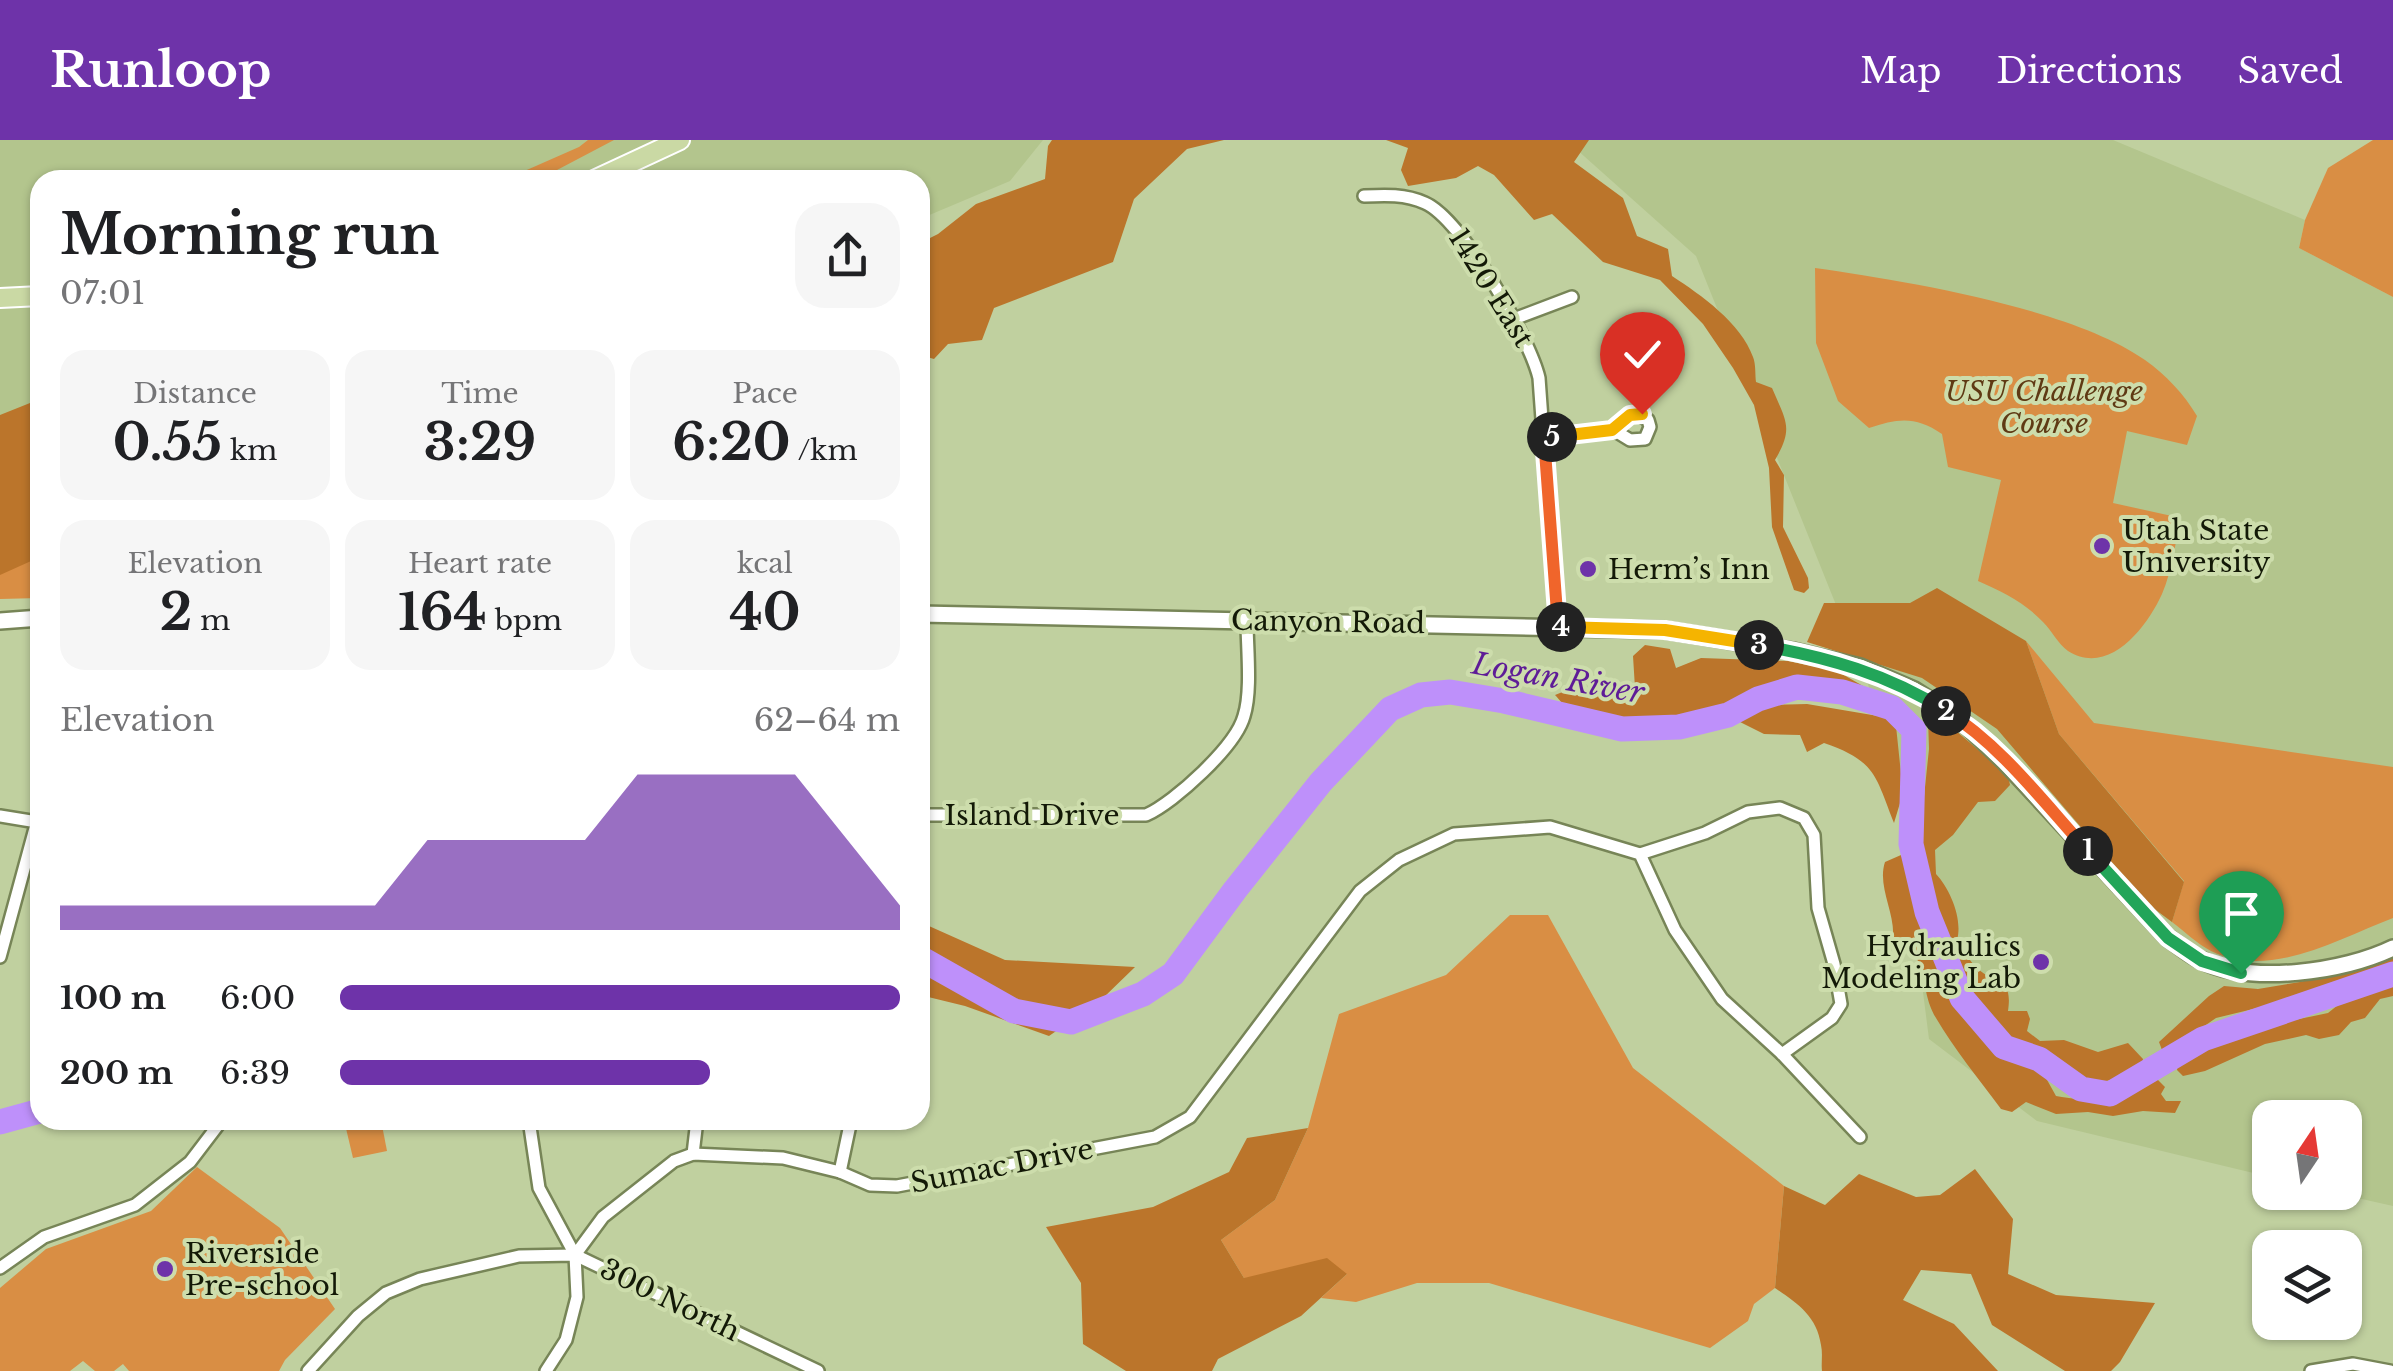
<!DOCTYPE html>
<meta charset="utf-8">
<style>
:root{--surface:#fff;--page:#f6f6f6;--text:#202124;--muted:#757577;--accent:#6e33a9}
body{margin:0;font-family:"Libre Baskerville",serif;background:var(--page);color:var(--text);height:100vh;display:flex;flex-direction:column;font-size:38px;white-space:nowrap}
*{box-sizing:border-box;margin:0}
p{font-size:32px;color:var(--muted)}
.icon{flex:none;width:55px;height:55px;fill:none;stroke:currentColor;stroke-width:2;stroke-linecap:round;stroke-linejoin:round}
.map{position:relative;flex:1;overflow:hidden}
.details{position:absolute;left:30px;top:30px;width:900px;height:960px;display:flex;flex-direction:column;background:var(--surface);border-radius:30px;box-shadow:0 2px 8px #0004}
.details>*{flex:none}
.needle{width:65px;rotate:13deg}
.buttons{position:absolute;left:2252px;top:960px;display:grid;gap:20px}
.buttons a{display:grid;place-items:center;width:110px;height:110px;border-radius:20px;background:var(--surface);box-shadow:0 2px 8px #0004;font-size:50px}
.pin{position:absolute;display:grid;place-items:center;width:85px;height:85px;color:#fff;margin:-102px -42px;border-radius:50% 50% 50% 0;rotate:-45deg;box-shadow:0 0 10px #0007}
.pin .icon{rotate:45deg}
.km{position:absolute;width:50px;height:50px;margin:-25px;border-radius:50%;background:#222;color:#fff;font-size:28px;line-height:50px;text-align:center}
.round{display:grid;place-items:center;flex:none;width:105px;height:105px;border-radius:30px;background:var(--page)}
.headline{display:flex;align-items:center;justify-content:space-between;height:170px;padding:0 30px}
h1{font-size:55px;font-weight:700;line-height:75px}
.stats{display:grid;grid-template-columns:repeat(3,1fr);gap:15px;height:170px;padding:10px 30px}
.stats div{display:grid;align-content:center;border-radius:25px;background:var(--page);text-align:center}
.stats b{font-size:50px;font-weight:700}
.stats small{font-size:28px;font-weight:400}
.stats p{font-size:28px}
.chart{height:280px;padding:20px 30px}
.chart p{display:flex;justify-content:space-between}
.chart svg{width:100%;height:180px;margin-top:10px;fill:var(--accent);opacity:.7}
ul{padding:0 30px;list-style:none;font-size:32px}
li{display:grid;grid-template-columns:160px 120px 1fr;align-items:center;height:75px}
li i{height:25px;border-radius:12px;background:var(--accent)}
header{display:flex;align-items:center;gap:60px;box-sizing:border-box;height:140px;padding:0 50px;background:var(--accent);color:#fff}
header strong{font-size:48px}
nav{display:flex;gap:55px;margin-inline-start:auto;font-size:35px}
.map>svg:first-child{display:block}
.built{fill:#b3c58d}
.green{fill:#d98e44}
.forest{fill:#bb752b}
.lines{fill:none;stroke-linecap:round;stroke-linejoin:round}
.river{stroke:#be90fa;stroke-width:25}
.street-casing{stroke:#778557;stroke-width:16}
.secondary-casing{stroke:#778557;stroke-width:20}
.primary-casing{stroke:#fff;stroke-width:22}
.street{stroke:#fff;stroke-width:11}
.secondary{stroke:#fff;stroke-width:15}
.primary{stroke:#cad9a4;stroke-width:18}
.split-1-casing{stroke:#fff;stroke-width:20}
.split-2-casing{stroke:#fff;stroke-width:20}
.split-3-casing{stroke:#fff;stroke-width:20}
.split-4-casing{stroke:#fff;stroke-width:20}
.split-5-casing{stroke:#fff;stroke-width:20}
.split-6-casing{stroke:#fff;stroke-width:20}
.split-1{stroke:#22a559;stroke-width:12}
.split-2{stroke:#f0652b;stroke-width:12}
.split-3{stroke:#22a559;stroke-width:12}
.split-4{stroke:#f5b400;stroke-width:12}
.split-5{stroke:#f0652b;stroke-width:12}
.split-6{stroke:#f5b400;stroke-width:12}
.poi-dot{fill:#6e33a9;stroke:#cdddac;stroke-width:4}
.labels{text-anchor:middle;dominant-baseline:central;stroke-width:8;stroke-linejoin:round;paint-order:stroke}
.street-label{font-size:28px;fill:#131907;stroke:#cdddac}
.park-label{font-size:28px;font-style:italic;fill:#5f3a14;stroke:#cdddac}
.poi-label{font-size:28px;fill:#131907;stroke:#cdddac;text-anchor:start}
.water-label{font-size:30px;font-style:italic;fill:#5e1c97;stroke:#cdddac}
</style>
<header>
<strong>Runloop</strong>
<nav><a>Map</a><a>Directions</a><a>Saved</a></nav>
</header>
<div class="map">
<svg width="2393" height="1231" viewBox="0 0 2393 1231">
<rect width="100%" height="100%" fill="#c0d09f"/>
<g class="built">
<path d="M 0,0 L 1043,0 L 1010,41 L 920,79 L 920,40 L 40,40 L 40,290 L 0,298 Z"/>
<path d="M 1566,0 L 2113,0 L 2305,80 L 2299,108 L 2393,157 L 2393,1066 L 2335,1053 L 2345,1052 L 2345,978 L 2270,978 L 2270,1037 L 2037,981 L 1929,899 L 1891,602 L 1696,116 Z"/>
</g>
<g class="green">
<path d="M 588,0 L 614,0 L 538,40 L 504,40 L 579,7 Z"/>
<path d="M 2373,0 L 2393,0 L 2393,157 L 2299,108 L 2305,80 L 2328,28 Z"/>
<path d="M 1815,128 C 1906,141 2071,168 2145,220 C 2166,235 2184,254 2197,276 L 2187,305 L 2127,291 L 2113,363 L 2181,378 C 2175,403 2172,431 2162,454 C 2147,487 2109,537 2068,511 C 2058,504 2052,491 2043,482 C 2024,462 2003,452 1978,441 L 2001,340 L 1948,327 L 1942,294 C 1916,276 1898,278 1869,288 L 1838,261 L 1816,203 Z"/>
<path d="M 40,404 L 40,458 L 0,459 L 0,423 Z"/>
<path d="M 2026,501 L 2094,583 L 2393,627 L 2393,778 C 2338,799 2270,840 2211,811 C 2197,804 2184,791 2172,782 L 2184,741 L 2059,594 Z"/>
<path d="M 1510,775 L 1548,775 L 1633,928 L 1784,1046 L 1775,1148 L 1754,1164 L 1748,1181 L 1710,1208 L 1489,1143 L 1417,1143 L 1356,1162 L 1321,1158 L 1347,1134 L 1244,1138 L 1221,1100 L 1275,1060 L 1308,988 L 1339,874 L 1446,835 Z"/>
<path d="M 344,980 L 381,980 L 387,1011 L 353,1018 Z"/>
<path d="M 197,1027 L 280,1088 L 335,1169 L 285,1220 L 279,1231 L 129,1231 L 123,1224 L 114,1231 L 95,1231 L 83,1221 L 70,1231 L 0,1231 L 0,1148 L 46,1109 L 151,1071 Z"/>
</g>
<g class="forest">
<path d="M 1052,0 L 1224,0 L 1187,9 L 1134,59 L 1113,122 L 994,168 L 982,200 L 948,204 L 934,219 L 920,215 L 920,103 L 938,94 L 976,64 L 1045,39 L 1048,6 Z"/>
<path d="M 1386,0 L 1589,0 L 1574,22 L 1623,58 L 1637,96 L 1668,109 L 1672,136 C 1701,155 1741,183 1753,217 C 1756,224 1755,235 1756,242 L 1772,248 C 1786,281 1794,288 1775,320 L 1784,335 L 1783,387 L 1808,438 L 1809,448 L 1804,453 L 1794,450 L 1772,387 L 1769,328 L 1754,265 L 1733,228 L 1703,184 L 1660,140 L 1603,122 L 1552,74 L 1534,80 L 1494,35 L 1478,26 L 1456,38 L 1408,46 L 1401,30 L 1408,8 Z"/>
<path d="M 40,259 L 40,417 L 0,435 L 0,275 Z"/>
<path d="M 1937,448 L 2026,501 L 2059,594 L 2184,742 L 2172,782 L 2145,762 L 1997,589 L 1922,538 L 1807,502 L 1824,463 L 1910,463 Z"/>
<path d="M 1645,505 L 1670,509 L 1676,528 L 1701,518 L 1788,521 L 1837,531 L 1863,546 L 1863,552 L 1856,554 L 1783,540 L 1771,560 L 1773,565 L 1807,564 L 1890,578 L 1896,586 L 1903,653 L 1894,683 C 1875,635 1876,621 1824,603 L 1807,612 L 1800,595 L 1764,594 L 1734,579 L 1734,566 C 1686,577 1618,590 1572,571 C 1565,568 1560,560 1555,555 L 1565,551 L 1626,558 L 1635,548 L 1633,516 Z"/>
<path d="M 1928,579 L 1942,579 L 2008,635 L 2010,645 L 1995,661 L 1978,662 L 1953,695 L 1935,710 L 1936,734 C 1950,749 1963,779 1957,800 C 1963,808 1969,821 1977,828 C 1996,846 2013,836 2008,871 L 2027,871 L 2030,879 L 2027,891 L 2040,901 L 2064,900 L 2098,912 L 2128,903 L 2143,919 L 2142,925 C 2088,958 2073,940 2028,908 L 2019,908 L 2018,919 L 2046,938 L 2056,956 C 2102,964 2116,963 2156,938 L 2165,947 L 2161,954 L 2166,961 L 2181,961 L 2175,973 L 2143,971 L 2113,976 L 2088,972 L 2056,974 L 2026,962 L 2012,972 L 2001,969 C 1979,939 1954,909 1936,878 C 1916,843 1936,824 1893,797 C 1895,772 1877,746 1885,722 L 1901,715 L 1915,743 L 1929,609 Z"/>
<path d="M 920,782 L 1005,820 L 1135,827 L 1101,860 L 1049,896 L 965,866 L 920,855 Z"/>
<path d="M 2393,818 L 2393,828 L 2347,846 L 2216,878 L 2171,909 L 2162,910 L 2159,902 L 2209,856 L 2224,846 L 2258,849 L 2300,842 Z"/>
<path d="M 2393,842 L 2393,856 L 2380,859 L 2365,878 L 2351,882 L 2339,895 L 2319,899 L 2306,895 L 2265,904 L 2205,931 L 2183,936 L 2177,930 L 2178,920 L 2200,904 L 2247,890 L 2328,873 L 2353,853 Z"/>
<path d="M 1308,988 L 1275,1060 L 1221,1100 L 1244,1138 L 1327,1118 L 1347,1134 L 1301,1176 L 1218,1219 L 1212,1231 L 1126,1231 L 1083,1204 L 1081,1143 L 1046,1087 L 1153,1067 L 1229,1032 L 1247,998 Z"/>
<path d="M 1975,1029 L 2013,1079 L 2008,1134 L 2056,1155 L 2155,1163 L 2120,1222 L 2111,1231 L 2065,1231 L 1992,1185 L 1971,1134 L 1921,1130 L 1903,1160 L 1954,1184 L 1998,1231 L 1822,1231 C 1821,1223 1823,1214 1821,1205 C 1817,1176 1797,1163 1775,1148 L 1784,1046 L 1825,1065 L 1859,1034 L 1916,1057 L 1940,1055 Z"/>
</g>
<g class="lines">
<g class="river">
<path d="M 920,818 L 1014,871 L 1071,882 L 1143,854 L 1173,834 L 1235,750 L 1321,642 L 1390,569 L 1421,555 L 1450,552 L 1504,561 L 1622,589 L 1679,587 L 1728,575 L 1758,559 L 1797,547 L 1842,552 L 1892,568 L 1914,590 L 1911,704 L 1927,772 L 1962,858 L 2004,907 L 2039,919 L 2081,949 L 2110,954 L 2203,899 L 2393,834"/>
<path d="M 0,982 L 40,971"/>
</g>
<defs>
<g id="street">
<path d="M 1364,56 C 1385,55 1405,54 1425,63 C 1462,79 1530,199 1539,238 L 1557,487"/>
<path d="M 1514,179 L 1572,157"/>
<path d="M 1636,273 L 1648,280 L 1650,287 L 1645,299 L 1630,300 L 1612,289 Z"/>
<path d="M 1544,298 L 1612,289"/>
<path d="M 920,675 L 1146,675 C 1175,662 1236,606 1244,576 C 1252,551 1247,508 1247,481"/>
<path d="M 0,676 L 37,682"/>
<path d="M 1640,714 L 1705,693 L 1748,672 L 1780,668 L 1804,678 L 1814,695 L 1818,768 L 1834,824 L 1841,864 L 1832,878 L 1782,914"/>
<path d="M 0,817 L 40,670"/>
<path d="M 529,980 L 539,1048 L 575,1115 L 577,1157 L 566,1200 L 546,1231"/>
<path d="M 693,1014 L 697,980"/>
<path d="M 840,1032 L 851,980"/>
<path d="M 575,1115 L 603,1077 L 674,1021 L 693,1014 L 783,1018 L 840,1032 L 870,1045 L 897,1046 L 1155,997 L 1190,977 L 1360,751 L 1399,720 L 1454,694 L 1550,687 L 1640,714 L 1675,790 L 1722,859 L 1782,914 L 1860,997"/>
<path d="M 0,1128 L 44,1097 L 135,1065 L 190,1022 L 222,980"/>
<path d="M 308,1231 L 358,1176 L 386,1153 L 420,1139 L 519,1116 L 575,1115 L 818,1231"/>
<path d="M 2311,1231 L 2353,1224 L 2390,1231"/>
</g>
<g id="secondary">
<path d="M 920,474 L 1665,490 L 1793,511 L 1860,527 L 1914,550 L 1961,580 L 2004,621 L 2168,798 C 2179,805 2190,815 2201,820 C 2251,845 2344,832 2393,808"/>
<path d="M 0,481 L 40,478"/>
</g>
<g id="primary">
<path d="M 594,40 L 680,0"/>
<path d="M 0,158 L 40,156"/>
</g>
</defs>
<use href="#street" class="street-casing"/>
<use href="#secondary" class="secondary-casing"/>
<use href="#primary" class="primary-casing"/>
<use href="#street" class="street"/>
<use href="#secondary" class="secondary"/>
<use href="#primary" class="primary"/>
</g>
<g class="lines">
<defs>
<path id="split-1" d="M 2088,711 L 2168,798 L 2202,821 L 2241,833"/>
<path id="split-2" d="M 1946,571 C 2001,605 2045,664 2088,711"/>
<path id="split-3" d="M 1759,505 C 1827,517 1888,534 1946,571"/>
<path id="split-4" d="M 1561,487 L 1665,490 L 1759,505"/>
<path id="split-5" d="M 1552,297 L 1544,298 L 1558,486 L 1561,487"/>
<path id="split-6" d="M 1552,297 L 1612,290 L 1630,275 L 1642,274"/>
</defs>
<use href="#split-1" class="split-1-casing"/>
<use href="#split-2" class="split-2-casing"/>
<use href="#split-3" class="split-3-casing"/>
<use href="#split-4" class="split-4-casing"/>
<use href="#split-5" class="split-5-casing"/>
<use href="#split-6" class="split-6-casing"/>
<use href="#split-1" class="split-1"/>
<use href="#split-2" class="split-2"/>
<use href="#split-3" class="split-3"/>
<use href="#split-4" class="split-4"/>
<use href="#split-5" class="split-5"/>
<use href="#split-6" class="split-6"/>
</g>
<g class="poi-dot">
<circle cx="2102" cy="406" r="10"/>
<circle cx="1588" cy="429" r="10"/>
<circle cx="2041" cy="822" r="10"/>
<circle cx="165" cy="1129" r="10"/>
</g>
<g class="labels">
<g class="street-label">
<text transform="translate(1491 148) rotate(58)">1420 East</text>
<text transform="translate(1328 482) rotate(1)">Canyon Road</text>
<text x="1032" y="675">Island Drive</text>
<text transform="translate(1002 1026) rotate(-11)">Sumac Drive</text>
<text transform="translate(670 1160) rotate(26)">300 North</text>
</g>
<g class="park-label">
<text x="2044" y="251">USU Challenge<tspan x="2044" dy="32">Course</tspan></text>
</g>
<g class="poi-label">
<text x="2122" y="390">Utah State<tspan x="2122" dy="32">University</tspan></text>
<text x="1608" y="429">Herm’s Inn</text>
<text x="2021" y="806" text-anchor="end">Hydraulics<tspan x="2021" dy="32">Modeling Lab</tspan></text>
<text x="185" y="1113">Riverside<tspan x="185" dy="32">Pre-school</tspan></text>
</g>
<g class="water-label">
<text transform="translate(1558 538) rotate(10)">Logan River</text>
</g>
</g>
</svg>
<div class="buttons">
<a><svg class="needle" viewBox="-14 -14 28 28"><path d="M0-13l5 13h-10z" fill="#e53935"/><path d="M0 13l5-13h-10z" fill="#757577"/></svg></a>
<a><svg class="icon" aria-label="layers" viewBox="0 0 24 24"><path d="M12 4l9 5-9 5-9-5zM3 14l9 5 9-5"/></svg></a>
</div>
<div class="pin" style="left:2241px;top:833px;background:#1e9e55"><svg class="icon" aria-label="arrive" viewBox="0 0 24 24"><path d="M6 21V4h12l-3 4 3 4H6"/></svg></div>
<div class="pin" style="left:1642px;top:274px;background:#d93025"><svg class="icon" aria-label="check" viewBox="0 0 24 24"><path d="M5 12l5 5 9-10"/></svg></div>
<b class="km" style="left:2088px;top:711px">1</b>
<b class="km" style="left:1946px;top:571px">2</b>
<b class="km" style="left:1759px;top:505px">3</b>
<b class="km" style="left:1561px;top:487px">4</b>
<b class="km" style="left:1552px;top:297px">5</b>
<section class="details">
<div class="headline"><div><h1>Morning run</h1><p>07:01</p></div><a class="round"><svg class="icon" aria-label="share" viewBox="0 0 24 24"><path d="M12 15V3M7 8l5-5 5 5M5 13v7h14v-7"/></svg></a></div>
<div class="stats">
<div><p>Distance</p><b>0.55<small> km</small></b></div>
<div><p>Time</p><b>3:29</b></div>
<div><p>Pace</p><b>6:20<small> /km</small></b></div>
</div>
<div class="stats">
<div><p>Elevation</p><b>2<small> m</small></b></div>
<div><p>Heart rate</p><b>164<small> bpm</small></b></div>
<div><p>kcal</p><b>40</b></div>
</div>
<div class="chart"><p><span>Elevation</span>62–64 m</p>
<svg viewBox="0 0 160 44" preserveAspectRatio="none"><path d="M0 44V38L10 38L20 38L30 38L40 38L50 38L60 38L70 22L80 22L90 22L100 22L110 6L120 6L130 6L140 6L150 22L160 38V44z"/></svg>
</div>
<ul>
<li><b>100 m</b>6:00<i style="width:100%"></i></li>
<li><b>200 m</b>6:39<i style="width:66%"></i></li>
</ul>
</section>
</div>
